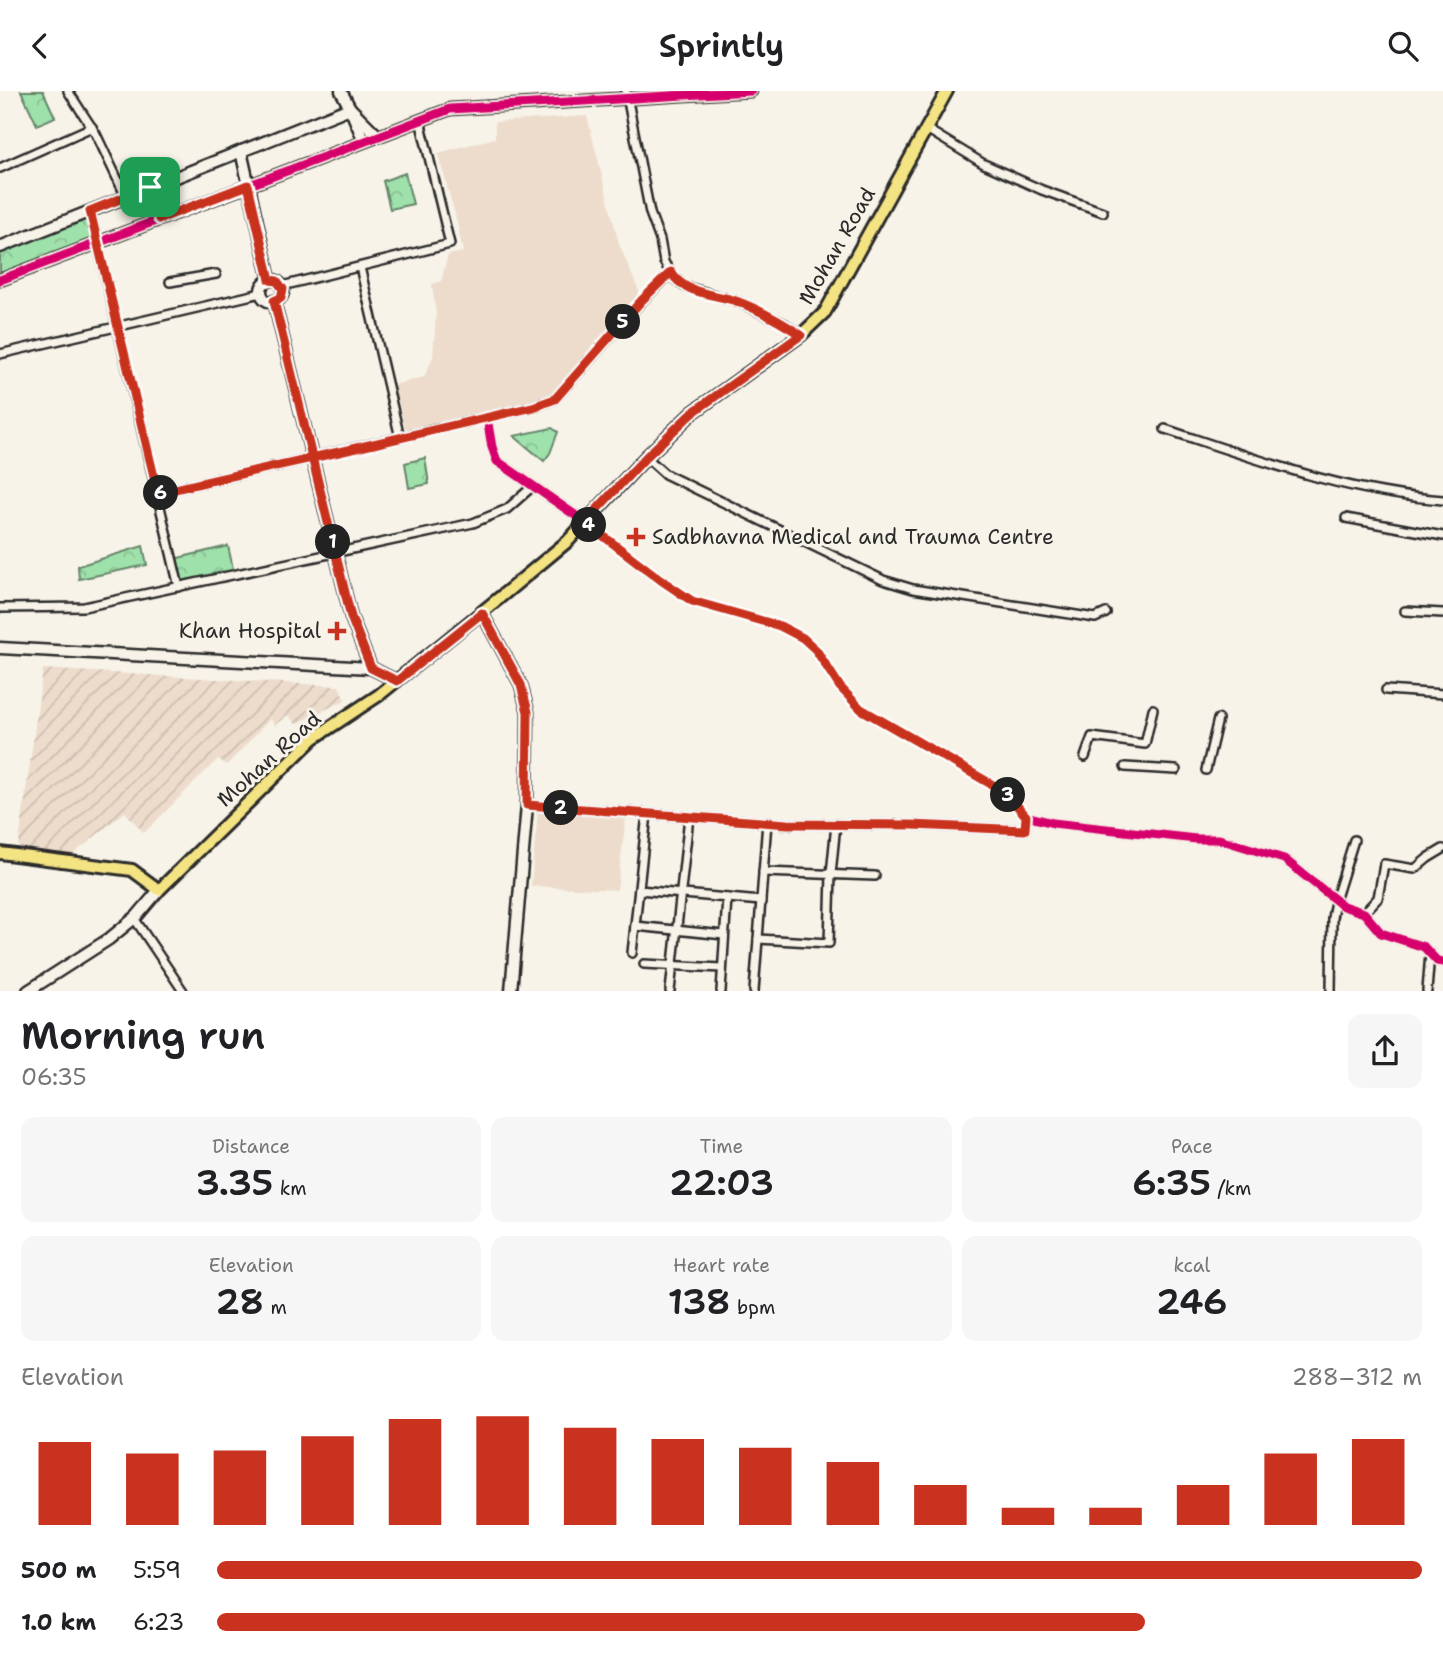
<!DOCTYPE html>
<meta charset="utf-8">
<style>
:root{--surface:#fff;--page:#f6f6f6;--text:#202124;--muted:#757577;--accent:#c8321e}
body{margin:0;font-family:"Shantell Sans",sans-serif;background:var(--page);color:var(--text);height:100vh;display:flex;flex-direction:column;font-size:26px;white-space:nowrap}
*{box-sizing:border-box;margin:0}
p{font-size:23px;color:var(--muted)}
.icon{flex:none;width:38px;height:38px;fill:none;stroke:currentColor;stroke-width:2;stroke-linecap:round;stroke-linejoin:round}
.map{position:relative;height:900px;overflow:hidden}
.sheet{display:flex;flex-direction:column;background:var(--surface);flex:1}
.sheet>*{flex:none}
.pin{position:absolute;display:grid;place-items:center;width:60px;height:60px;color:#fff;margin:-30px;border-radius:14px;box-shadow:0 4px 10px #0006}
.km{position:absolute;width:35px;height:35px;margin:-18px;border-radius:50%;background:#222;color:#fff;font-size:19px;line-height:35px;text-align:center}
.round{display:grid;place-items:center;flex:none;width:74px;height:74px;border-radius:14px;background:var(--page)}
.summary{display:flex;align-items:center;justify-content:space-between;height:119px;padding:0 21px}
h1{font-size:38px;font-weight:600;line-height:52px}
.metrics{display:grid;grid-template-columns:repeat(3,1fr);gap:10px;height:119px;padding:7px 21px}
.metrics div{display:grid;align-content:center;border-radius:14px;background:var(--page);text-align:center}
.metrics b{font-size:35px;font-weight:600}
.metrics small{font-size:19px;font-weight:400}
.metrics p{font-size:19px}
.chart{height:196px;padding:14px 21px}
.chart p{display:flex;justify-content:space-between}
.chart svg{width:100%;height:126px;margin-top:7px;stroke:var(--accent);stroke-width:6}
ul{padding:0 21px;list-style:none;font-size:23px}
li{display:grid;grid-template-columns:112px 84px 1fr;align-items:center;height:52px}
li i{height:18px;border-radius:9px;background:var(--accent)}
header{display:flex;justify-content:space-between;align-items:center;height:91px;padding:0 21px;background:var(--surface);font-size:32px;font-weight:600}
.map>svg:first-child{display:block}
.built{fill:#eddccc}
.industrial{fill:url(#industrial-furrows)}
.park{fill:url(#park-crowns);stroke:#65866b;stroke-width:2}
.lines{fill:none;stroke-linecap:round;stroke-linejoin:round}
.street-casing{stroke:#2b2b2b;stroke-width:12}
.secondary-casing{stroke:#2b2b2b;stroke-width:15}
.primary-casing{stroke:#2b2b2b;stroke-width:16}
.street{stroke:#f7f3e8;stroke-width:7}
.secondary{stroke:#f7f3e8;stroke-width:10}
.primary{stroke:#f4e382;stroke-width:10}
.cycleway-casing{stroke:#f7f3e8;stroke-width:13}
.cycleway{stroke:#d6006c;stroke-width:9}
.route-casing{stroke:#fff;stroke-width:14}
.route{stroke:#c8321e;stroke-width:9}
.poi-dot{fill:#c8321e;stroke:#f7f3e8;stroke-width:2.5}
.labels{text-anchor:middle;dominant-baseline:central;stroke-width:6;stroke-linejoin:round;paint-order:stroke}
.street-label{font-size:21px;fill:#2b2b2b;stroke:#f7f3e8}
.poi-label{font-size:21px;fill:#2b2b2b;stroke:#f7f3e8;text-anchor:start}
</style>
<header><svg class="icon" aria-label="back" viewBox="0 0 24 24"><path d="M15 5l-7 7 7 7"/></svg>Sprintly<svg class="icon" aria-label="search" viewBox="0 0 24 24"><circle cx="10" cy="10" r="6"/><path d="M15 15l6 6"/></svg></header>
<div class="map">
<svg width="1443" height="900" viewBox="0 0 1443 900">
<defs>
<pattern id="industrial-furrows" width="10" height="10" patternUnits="userSpaceOnUse" patternTransform="scale(1.75)"><rect width="10" height="10" fill="#eddccc"/><path d="M-1 1l2-2M0 10L10 0M9 11l2-2" fill="none" stroke="#cbbdaf"/></pattern>
<pattern id="park-crowns" width="20" height="18" patternUnits="userSpaceOnUse" patternTransform="scale(1.75)"><rect width="20" height="18" fill="#9fe1ab"/><path d="M2 6a3 3 0 1 1 6 0M12 15a3 3 0 1 1 6 0" fill="none" stroke="#89c193"/></pattern>
</defs>
<rect width="100%" height="100%" fill="#f7f3e8"/>
<filter id="ink" filterUnits="userSpaceOnUse"><feTurbulence type="fractalNoise" baseFrequency=".0143" numOctaves="2"/><feDisplacementMap in="SourceGraphic" scale="14" xChannelSelector="R" yChannelSelector="G"/><feConvolveMatrix kernelMatrix="1 2 1 2 8 2 1 2 1" color-interpolation-filters="sRGB"/></filter>
<g filter="url(#ink)">
<g class="built">
<path d="M 587,25 L 619,153 L 641,205 L 553,303 L 534,311 L 405,338 L 394,294 L 424,286 L 433,266 L 436,223 L 432,193 L 441,190 L 448,164 L 463,161 L 457,131 L 438,62 L 495,47 L 495,31 Z"/>
<path d="M 538,719 L 626,727 L 617,799 L 531,795 Z"/>
</g>
<path class="industrial" d="M 43,578 L 339,595 L 345,609 L 296,633 L 288,624 L 275,634 L 270,628 L 227,674 L 218,668 L 144,742 L 125,721 L 72,764 L 18,758 Z"/>
<g class="park">
<path d="M 21,0 L 43,0 L 55,26 L 37,34 Z"/>
<path d="M 405,82 L 413,113 L 390,118 L 383,90 Z"/>
<path d="M 87,128 L 92,149 L 0,185 L 0,162 Z"/>
<path d="M 552,337 L 558,341 L 550,362 L 544,370 L 514,345 Z"/>
<path d="M 425,367 L 429,393 L 409,397 L 405,372 Z"/>
<path d="M 143,455 L 147,474 L 79,488 L 78,475 Z"/>
<path d="M 228,455 L 234,482 L 180,494 L 174,468 Z"/>
</g>
<g class="lines">
<defs>
<g id="street">
<path d="M 68,0 L 96,43 L 126,106"/>
<path d="M 626,0 L 650,122 L 660,149 L 664,171 L 673,186 L 684,195 L 739,211 L 785,233 L 801,244"/>
<path d="M 925,37 L 984,73 L 1042,99 L 1103,121"/>
<path d="M 0,77 L 92,36"/>
<path d="M 150,96 L 159,128"/>
<path d="M 90,120 L 179,496"/>
<path d="M 360,176 L 400,347"/>
<path d="M 170,191 L 216,183"/>
<path d="M 282,195 L 450,153 L 420,29"/>
<path d="M 0,263 L 261,202"/>
<path d="M 487,327 L 492,356 L 497,370 L 585,431 L 661,489 L 692,510 L 780,535 L 803,547 L 816,559 L 840,596 L 861,618 L 1005,700 L 1026,725 L 1053,732 L 1196,748 L 1219,748 L 1284,768 L 1343,815 L 1364,822 L 1381,842 L 1424,856 L 1437,870 L 1443,871"/>
<path d="M 1165,338 C 1256,368 1347,402 1443,409"/>
<path d="M 646,366 L 665,383 L 883,489 L 913,498 L 1095,527 L 1106,522"/>
<path d="M 158,402 L 533,316 L 555,308 L 642,210 L 671,182"/>
<path d="M 1346,427 L 1443,445"/>
<path d="M 0,517 L 84,516 L 473,432 L 507,418 L 533,395"/>
<path d="M 1405,520 L 1443,522"/>
<path d="M 1386,599 L 1443,603"/>
<path d="M 1085,666 L 1092,646 L 1145,653 L 1153,618"/>
<path d="M 1125,676 L 1176,679"/>
<path d="M 1206,679 L 1218,628"/>
<path d="M 527,714 L 788,733 L 912,734 L 1025,739 L 1026,725"/>
<path d="M 763,781 L 875,785"/>
<path d="M 639,799 L 761,810"/>
<path d="M 1364,822 L 1378,807 L 1384,773 L 1415,778 L 1428,767 L 1443,758"/>
<path d="M 134,827 L 183,900"/>
<path d="M 635,835 L 724,844"/>
<path d="M 758,848 L 829,852 L 831,783 L 836,733"/>
<path d="M 632,862 L 647,723"/>
<path d="M 644,873 L 722,877"/>
<path d="M 670,900 L 689,726"/>
<path d="M 721,900 L 727,807"/>
<path d="M 754,900 L 767,731"/>
<path d="M 1331,900 L 1332,827 L 1335,810 L 1354,749"/>
<path d="M 1427,900 L 1430,862"/>
</g>
<g id="secondary">
<path d="M 341,0 L 350,17 L 378,45"/>
<path d="M 241,60 L 270,189"/>
<path d="M 0,156 L 350,17 L 364,50"/>
<path d="M 0,189 L 450,18 L 751,0"/>
<circle cx="272" cy="200" r="11"/>
<path d="M 274,210 L 351,526 L 371,577"/>
<path d="M 482,522 L 521,594 L 528,621 L 527,714 L 511,900"/>
<path d="M 0,557 L 371,577 L 397,590"/>
<path d="M 28,900 L 109,848 L 137,825 L 159,799"/>
</g>
<path id="primary" d="M 0,762 L 132,779 L 159,799 L 314,647 L 379,604 L 498,508 L 568,450 L 646,366 L 692,322 L 801,244 L 825,221 L 947,0"/>
</defs>
<use href="#street" class="street-casing"/>
<use href="#secondary" class="secondary-casing"/>
<use href="#primary" class="primary-casing"/>
<use href="#street" class="street"/>
<use href="#secondary" class="secondary"/>
<use href="#primary" class="primary"/>
<defs>
<g id="cycleway">
<path d="M 0,189 L 450,18 L 751,0"/>
<path d="M 487,327 L 492,356 L 497,370 L 585,431 L 661,489 L 692,510 L 780,535 L 803,547 L 816,559 L 840,596 L 861,618 L 1005,700 L 1026,725 L 1053,732 L 1196,748 L 1219,748 L 1284,768 L 1343,815 L 1364,822 L 1381,842 L 1424,856 L 1437,870 L 1443,871"/>
</g>
</defs>
<use href="#cycleway" class="cycleway-casing"/>
<use href="#cycleway" class="cycleway"/>
</g>
</g>
<g class="lines" filter="url(#ink)">
<defs>
<path id="route" d="M 150,96 L 159,128 L 248,94 L 270,189 L 277,190 L 283,198 L 281,207 L 274,210 L 351,526 L 371,577 L 397,590 L 482,522 L 521,594 L 528,621 L 527,714 L 788,733 L 912,734 L 1025,739 L 1026,725 L 1005,701 L 861,618 L 840,596 L 816,559 L 803,547 L 780,535 L 692,510 L 661,489 L 585,431 L 646,366 L 692,322 L 801,244 C 781,231 758,218 736,210 C 715,203 683,203 671,181 L 642,209 L 555,308 L 533,316 L 339,361 C 279,374 218,388 158,402 L 90,120 L 150,96"/>
</defs>
<use href="#route" class="route-casing"/>
<use href="#route" class="route"/>
</g>
<g class="poi-dot">
<path d="M632.5 435.5h7v7h7v7h-7v7h-7v-7h-7v-7h7z"/>
<path d="M333.5 529.5h7v7h7v7h-7v7h-7v-7h-7v-7h7z"/>
</g>
<g class="labels">
<g class="street-label">
<text transform="translate(837 155) rotate(-60)">Mohan Road</text>
<text transform="translate(269 668) rotate(-42)">Mohan Road</text>
</g>
<g class="poi-label">
<text x="652" y="446">Sadbhavna Medical and Trauma Centre</text>
<text x="321" y="540" text-anchor="end">Khan Hospital</text>
</g>
</g>
</svg>
<div class="pin" style="left:150px;top:96px;background:#1e9e55"><svg class="icon" aria-label="arrive" viewBox="0 0 24 24"><path d="M6 21V4h12l-3 4 3 4H6"/></svg></div>
<b class="km" style="left:333px;top:451px">1</b>
<b class="km" style="left:561px;top:717px">2</b>
<b class="km" style="left:1008px;top:704px">3</b>
<b class="km" style="left:589px;top:434px">4</b>
<b class="km" style="left:623px;top:231px">5</b>
<b class="km" style="left:161px;top:402px">6</b>
</div>
<section class="sheet">
<div class="summary"><div><h1>Morning run</h1><p>06:35</p></div><a class="round"><svg class="icon" aria-label="share" viewBox="0 0 24 24"><path d="M12 15V3M7 8l5-5 5 5M5 13v7h14v-7"/></svg></a></div>
<div class="metrics">
<div><p>Distance</p><b>3.35<small> km</small></b></div>
<div><p>Time</p><b>22:03</b></div>
<div><p>Pace</p><b>6:35<small> /km</small></b></div>
</div>
<div class="metrics">
<div><p>Elevation</p><b>28<small> m</small></b></div>
<div><p>Heart rate</p><b>138<small> bpm</small></b></div>
<div><p>kcal</p><b>246</b></div>
</div>
<div class="chart"><p><span>Elevation</span>288–312 m</p>
<svg viewBox="0 0 160 44" preserveAspectRatio="none"><path d="M5 44V15M15 44V19M25 44V18M35 44V13M45 44V7M55 44V6M65 44V10M75 44V14M85 44V17M95 44V22M105 44V30M115 44V38M125 44V38M135 44V30M145 44V19M155 44V14"/></svg>
</div>
<ul>
<li><b>500 m</b>5:59<i style="width:100%"></i></li>
<li><b>1.0 km</b>6:23<i style="width:77%"></i></li>
</ul>
</section>
